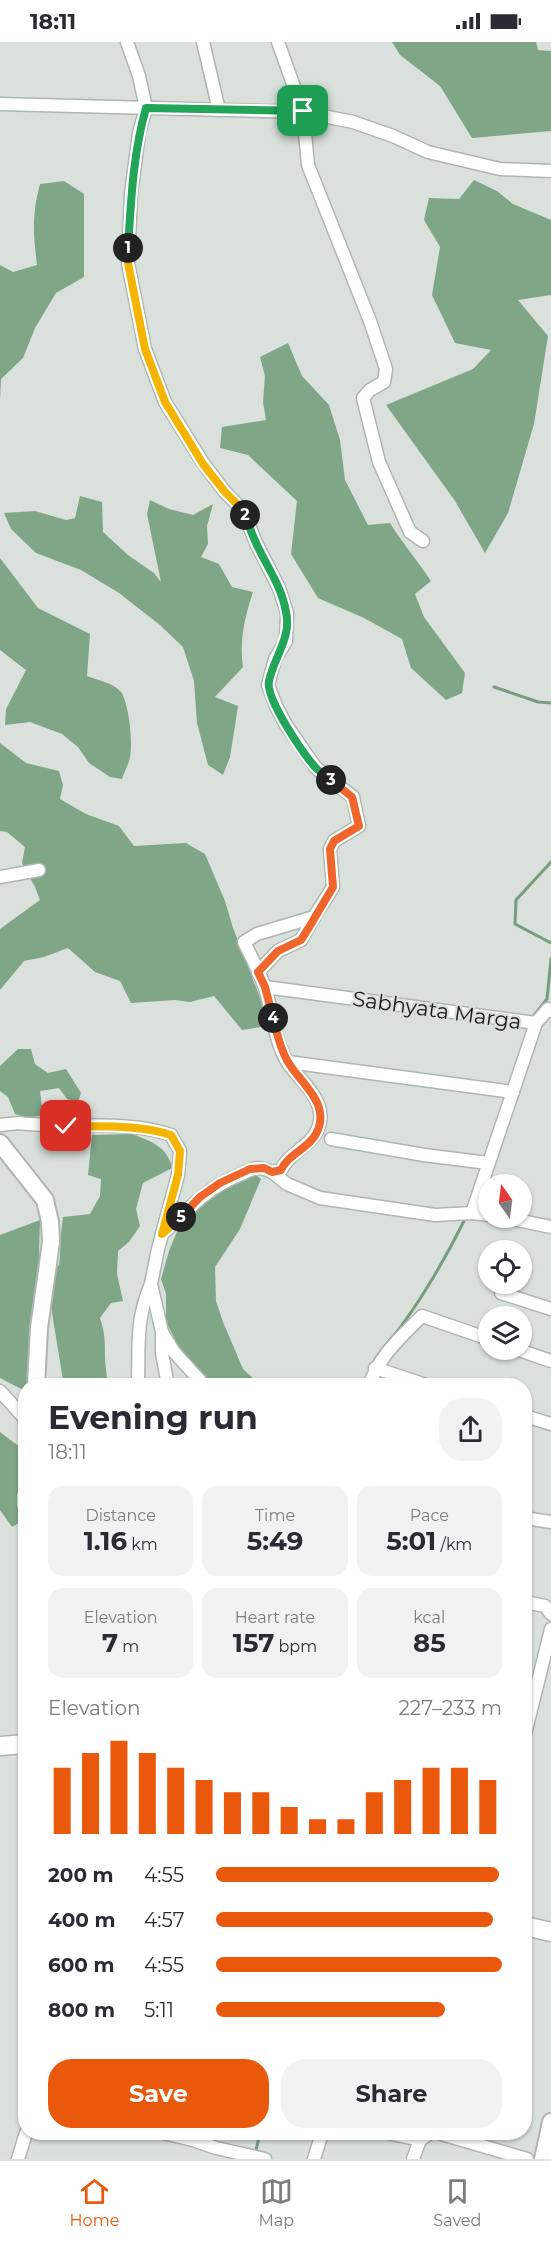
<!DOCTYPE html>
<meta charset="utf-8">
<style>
:root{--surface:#fff;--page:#f2f2f3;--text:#2b2b33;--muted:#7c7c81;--line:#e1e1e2;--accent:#ea580c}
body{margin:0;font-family:Montserrat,sans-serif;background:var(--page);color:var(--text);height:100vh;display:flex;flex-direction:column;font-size:22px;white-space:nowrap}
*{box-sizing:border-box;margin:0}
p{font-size:20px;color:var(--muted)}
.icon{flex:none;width:33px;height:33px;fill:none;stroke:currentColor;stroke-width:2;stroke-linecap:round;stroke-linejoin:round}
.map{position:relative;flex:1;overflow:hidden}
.details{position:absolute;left:18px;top:1336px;width:514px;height:762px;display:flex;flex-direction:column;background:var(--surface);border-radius:24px;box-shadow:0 2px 4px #0004}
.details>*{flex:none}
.needle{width:39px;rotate:346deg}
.controls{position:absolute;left:478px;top:1132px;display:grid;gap:12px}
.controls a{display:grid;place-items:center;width:54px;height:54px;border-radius:50%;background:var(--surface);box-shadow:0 2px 4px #0004;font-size:30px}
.pin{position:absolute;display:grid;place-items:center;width:51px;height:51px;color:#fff;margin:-26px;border-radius:12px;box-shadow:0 3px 9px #0006}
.km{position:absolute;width:30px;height:30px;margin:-15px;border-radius:50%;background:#222;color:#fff;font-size:16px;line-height:30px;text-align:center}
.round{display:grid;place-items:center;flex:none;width:63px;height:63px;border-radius:24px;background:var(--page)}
.summary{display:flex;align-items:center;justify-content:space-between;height:102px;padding:0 30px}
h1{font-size:33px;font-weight:700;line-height:45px}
.figures{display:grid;grid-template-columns:repeat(3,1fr);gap:9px;height:102px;padding:6px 30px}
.figures div{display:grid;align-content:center;border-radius:15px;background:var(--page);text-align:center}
.figures b{font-size:26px;font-weight:700}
.figures small{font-size:16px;font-weight:400}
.figures p{font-size:16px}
.chart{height:168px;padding:12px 30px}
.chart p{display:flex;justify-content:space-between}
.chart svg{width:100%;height:108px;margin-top:6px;stroke:var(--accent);stroke-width:6}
.action{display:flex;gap:12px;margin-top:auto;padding:12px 30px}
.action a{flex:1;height:69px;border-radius:24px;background:var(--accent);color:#fff;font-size:24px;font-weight:700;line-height:69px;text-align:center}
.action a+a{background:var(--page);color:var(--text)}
ul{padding:0 30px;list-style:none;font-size:20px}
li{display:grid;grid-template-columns:96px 72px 1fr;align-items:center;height:45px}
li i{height:15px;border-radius:8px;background:var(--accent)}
.status{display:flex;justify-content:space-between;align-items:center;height:42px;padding:0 30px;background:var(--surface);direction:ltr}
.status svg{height:16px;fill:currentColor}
.tab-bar{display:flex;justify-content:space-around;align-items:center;height:84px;border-top:2px solid var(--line);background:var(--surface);font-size:16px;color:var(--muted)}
.tab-bar a{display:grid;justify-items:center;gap:3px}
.tab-bar .selected{color:var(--accent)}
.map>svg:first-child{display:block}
.forest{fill:#80a688}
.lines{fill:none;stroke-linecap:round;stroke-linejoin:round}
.stream{stroke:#779d7f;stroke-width:3}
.minor-casing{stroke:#afb5b0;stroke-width:15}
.secondary-casing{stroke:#afb5b0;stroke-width:20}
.primary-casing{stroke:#afb5b0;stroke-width:21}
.minor{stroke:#fff;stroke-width:12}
.secondary{stroke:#fff;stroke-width:16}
.primary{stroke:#fff;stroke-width:18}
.split-1-casing{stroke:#fff;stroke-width:12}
.split-2-casing{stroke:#fff;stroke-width:12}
.split-3-casing{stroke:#fff;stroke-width:12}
.split-4-casing{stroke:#fff;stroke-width:12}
.split-5-casing{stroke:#fff;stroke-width:12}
.split-6-casing{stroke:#fff;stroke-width:12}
.split-1{stroke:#22a559;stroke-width:8}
.split-2{stroke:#f5b400;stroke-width:8}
.split-3{stroke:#22a559;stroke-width:8}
.split-4{stroke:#f0652b;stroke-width:8}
.split-5{stroke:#f0652b;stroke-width:8}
.split-6{stroke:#f5b400;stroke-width:8}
.labels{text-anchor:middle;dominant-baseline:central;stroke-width:4.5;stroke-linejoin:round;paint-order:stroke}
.street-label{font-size:21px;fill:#171918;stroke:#dae0db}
</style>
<div class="status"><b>18:11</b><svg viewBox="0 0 49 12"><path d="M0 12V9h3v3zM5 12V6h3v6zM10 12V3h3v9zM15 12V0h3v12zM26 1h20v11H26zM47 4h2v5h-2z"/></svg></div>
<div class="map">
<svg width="551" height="2117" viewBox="0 0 551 2117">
<rect width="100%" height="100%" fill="#dae0db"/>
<g class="forest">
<path d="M 392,0 L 536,0 L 538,8 L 551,9 L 551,89 L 472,96 L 440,44 L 400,13 Z"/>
<path d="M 474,138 L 497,149 L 513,162 L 551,178 L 551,253 L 518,258 L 548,294 L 534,382 L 508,471 L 485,511 L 455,459 L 386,363 L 473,327 L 491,308 L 455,301 L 432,253 L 440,205 L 424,178 L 429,156 L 459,157 Z"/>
<path d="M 64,139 L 84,152 L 84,235 L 56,251 L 35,286 L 23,316 L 1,337 L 0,358 L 0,223 L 13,230 L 37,223 C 33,192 32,172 40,142 Z"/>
<path d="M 288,301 L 302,334 L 329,363 L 340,398 L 345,438 L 368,483 L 390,481 C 403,502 418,519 431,539 L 415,552 L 424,575 L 465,631 L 462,651 L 446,658 L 411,626 L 402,597 L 364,576 L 318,556 L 291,512 L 297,459 L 248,413 L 220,406 L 222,385 L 266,378 L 263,360 L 265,334 L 260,315 Z"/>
<path d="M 80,454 L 102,460 L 103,490 L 128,513 L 154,531 L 161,540 L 147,472 L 150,458 L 169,467 L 193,473 L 213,462 L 207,484 L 208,502 L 201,515 L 219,522 L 232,545 L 253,550 C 245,574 239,599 243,625 L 215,655 L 238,664 L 230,715 L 223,733 L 208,723 L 197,681 L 194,639 L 183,605 L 160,583 L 119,551 L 81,528 L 36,511 L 11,487 L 4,471 L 35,469 L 66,478 L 75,476 Z"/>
<path d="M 0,516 L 38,566 L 90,592 L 87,634 C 97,638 114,641 121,650 C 129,661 133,701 130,715 C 129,722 124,730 122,737 L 110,735 L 89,721 L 78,705 L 62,692 L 30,680 L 5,683 L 6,667 L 26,628 L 0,608 Z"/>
<path d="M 0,701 L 26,721 L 59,729 L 63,743 L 60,757 L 86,772 L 119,784 L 134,804 L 186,801 L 205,812 L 225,859 L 233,886 L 266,971 L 261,985 L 242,988 L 214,954 L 190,960 L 175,958 L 131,961 L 120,939 L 95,930 L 68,906 L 44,915 L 24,919 L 0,948 L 0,887 L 40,858 L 35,845 L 22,821 L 25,805 L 7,790 L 0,789 Z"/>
<path d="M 18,1007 L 31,1007 L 35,1022 L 48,1031 L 66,1027 L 81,1051 L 78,1060 L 67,1057 L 59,1046 L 40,1049 L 43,1073 L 28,1076 L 15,1072 L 8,1055 L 0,1049 L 0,1024 Z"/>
<path d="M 132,1092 C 151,1099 168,1105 172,1126 L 143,1141 L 136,1167 L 140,1184 L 129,1200 L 118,1209 L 117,1232 L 123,1259 L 111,1261 L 100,1276 C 105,1291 105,1299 105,1315 C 105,1325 108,1333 106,1344 L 64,1344 L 50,1259 L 55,1228 L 59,1223 L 60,1215 L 61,1191 L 63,1175 L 90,1172 L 100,1154 L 101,1137 L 88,1133 L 92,1093 Z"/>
<path d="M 256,1133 L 261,1137 L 240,1187 L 215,1225 L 216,1259 L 223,1280 L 243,1327 L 262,1344 L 217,1344 L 199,1329 L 178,1303 L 166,1280 L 166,1252 L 161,1237 L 169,1209 L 180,1182 L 207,1155 L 226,1143 Z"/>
<path d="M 40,1178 L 38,1245 L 28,1344 L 26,1344 L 25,1349 L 0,1336 L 0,1193 Z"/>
<path d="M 0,1390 L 25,1409 L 25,1445 L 17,1452 L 17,1463 L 22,1479 L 12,1485 L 0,1468 Z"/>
</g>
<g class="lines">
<g class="stream">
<path d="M 494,645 L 538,660 L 551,661"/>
<path d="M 551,820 L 516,858 L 515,882 L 551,901"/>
<path d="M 532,976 L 547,957 L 551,917"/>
<path d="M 372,1323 C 379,1308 393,1296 402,1283 C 426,1250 446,1215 464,1179"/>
<path d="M 362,1344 L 365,1337"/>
<path d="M 256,2108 L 260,2091"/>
</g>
<defs>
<g id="minor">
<path d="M 127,0 L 139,34 L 146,66 L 139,91 L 131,152 L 128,221 L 145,307 L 165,360 L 203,421 L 225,450 L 243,468 L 256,501 L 279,546 L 287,571 L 286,599 L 275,617 L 268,643 L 276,664 L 286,683 L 316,726 L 353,755 L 359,784 L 334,799 L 330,807 L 333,845 L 314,875 L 257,892 L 244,900 C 251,915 260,930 265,946 C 273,970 274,999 288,1021 C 300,1039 327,1058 319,1084 C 313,1104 289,1110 281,1128 L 272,1130 C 257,1122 251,1128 237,1134 C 204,1148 187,1169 162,1192"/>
<path d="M 203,0 L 219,68"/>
<path d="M 278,0 L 303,70 L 308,123 L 370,279 L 386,327 L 384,340 L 370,348 L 363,356 L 379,420 L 410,490 L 423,499"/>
<path d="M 0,62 L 303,70 L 353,80 L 393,94 L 428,110 L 500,127 L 551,129"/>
<path d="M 0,835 L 39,828"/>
<path d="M 258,930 L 278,909 L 301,898 L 314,875"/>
<path d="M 265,945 L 536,981 L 472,1171 L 489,1173"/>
<path d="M 536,981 L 548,967 L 551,969"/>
<path d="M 288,1020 L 513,1050"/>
<path d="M 0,1083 L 18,1081 C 67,1087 126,1077 171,1093 L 180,1109 L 178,1133 L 158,1207 L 151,1242 L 162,1290 L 162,1311 L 168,1344"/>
<path d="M 331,1097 L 424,1113 L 488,1121"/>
<path d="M 272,1130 L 287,1142 L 320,1156 L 435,1173 L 472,1171"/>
<path d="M 507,1176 L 551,1185"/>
<path d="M 501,1251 L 551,1267"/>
<path d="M 163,1292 L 174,1310 L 205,1344"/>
<path d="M 519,1308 L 551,1319"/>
<path d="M 375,1326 L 429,1344"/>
<path d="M 142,1344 L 138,1337 C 139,1300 136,1277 151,1242"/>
<path d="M 369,1344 C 379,1314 400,1296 422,1274 L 489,1297"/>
<path d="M 0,1349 L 26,1378"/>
<path d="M 525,1374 L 551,1382"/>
<path d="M 525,1476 L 551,1480"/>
<path d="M 525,1560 L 545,1564 L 551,1572"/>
<path d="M 525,1692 L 551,1587"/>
<path d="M 163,2091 L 193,2098 L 216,2106 L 265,2117"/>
<path d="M 387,2091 L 420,2098"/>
<path d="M 438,2091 L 527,2117"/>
<path d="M 18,2117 L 26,2091"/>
<path d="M 314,2117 L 322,2091"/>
<path d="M 413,2117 L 420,2098 L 430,2091"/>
</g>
<g id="secondary">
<path d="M 0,1101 L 45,1158 L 50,1180 L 51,1200 L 39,1286 L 36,1344"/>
<path d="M 543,2117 L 551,2080"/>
</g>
<g id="primary">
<path d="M 0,1704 L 26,1702"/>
<path d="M 525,1884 L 551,1890"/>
</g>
</defs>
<use href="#minor" class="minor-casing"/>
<use href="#secondary" class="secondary-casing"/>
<use href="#primary" class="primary-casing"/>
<use href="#minor" class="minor"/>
<use href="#secondary" class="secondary"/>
<use href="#primary" class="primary"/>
</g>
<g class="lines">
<defs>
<path id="split-1" d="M 128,206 C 131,159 133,112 146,66 L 303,69"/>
<path id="split-2" d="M 128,206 L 128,221 L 145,307 L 165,360 L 203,422 L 225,450 L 243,468 L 245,473"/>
<path id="split-3" d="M 245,473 C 249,483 252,493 257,503 C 267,525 282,545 286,570 C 292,595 274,615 269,639 C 265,656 304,713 316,726 C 320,730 326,734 331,738"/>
<path id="split-4" d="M 273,976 L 265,945 L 258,930 L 278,909 L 301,898 L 308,887 L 333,845 L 330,807 L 334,799 L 359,784 L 352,755 L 331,738"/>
<path id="split-5" d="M 181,1175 L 200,1155 L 220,1141 L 250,1127 L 264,1126 L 272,1130 L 281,1128 C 288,1112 308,1107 316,1092 C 332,1062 301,1042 288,1020 C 280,1007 277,991 273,976"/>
<path id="split-6" d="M 66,1084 C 101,1085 138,1082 171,1093 L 180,1109 L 178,1133 L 162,1192 L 181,1175"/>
</defs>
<use href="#split-1" class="split-1-casing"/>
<use href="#split-2" class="split-2-casing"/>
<use href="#split-3" class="split-3-casing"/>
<use href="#split-4" class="split-4-casing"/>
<use href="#split-5" class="split-5-casing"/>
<use href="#split-6" class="split-6-casing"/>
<use href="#split-1" class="split-1"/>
<use href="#split-2" class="split-2"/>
<use href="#split-3" class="split-3"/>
<use href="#split-4" class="split-4"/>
<use href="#split-5" class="split-5"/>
<use href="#split-6" class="split-6"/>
</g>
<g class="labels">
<g class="street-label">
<text transform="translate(437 968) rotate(8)">Sabhyata Marga</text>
</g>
</g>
</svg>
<div class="controls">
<a><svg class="needle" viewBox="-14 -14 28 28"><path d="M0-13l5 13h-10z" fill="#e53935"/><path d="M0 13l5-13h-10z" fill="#7c7c81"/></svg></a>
<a><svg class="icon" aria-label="locate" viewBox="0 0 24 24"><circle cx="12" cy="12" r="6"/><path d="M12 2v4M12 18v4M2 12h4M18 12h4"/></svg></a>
<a><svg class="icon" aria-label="layers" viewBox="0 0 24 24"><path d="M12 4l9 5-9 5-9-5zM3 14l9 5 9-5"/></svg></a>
</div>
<div class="pin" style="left:303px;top:69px;background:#1e9e55"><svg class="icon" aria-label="arrive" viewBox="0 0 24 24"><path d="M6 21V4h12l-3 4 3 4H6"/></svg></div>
<div class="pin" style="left:66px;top:1084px;background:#d93025"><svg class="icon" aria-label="check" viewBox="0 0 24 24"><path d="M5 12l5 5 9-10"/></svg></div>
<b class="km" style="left:128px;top:206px">1</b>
<b class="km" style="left:245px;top:473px">2</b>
<b class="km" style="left:331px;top:738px">3</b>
<b class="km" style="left:273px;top:976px">4</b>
<b class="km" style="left:181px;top:1175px">5</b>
<section class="details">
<div class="summary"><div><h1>Evening run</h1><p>18:11</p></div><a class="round"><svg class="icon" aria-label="share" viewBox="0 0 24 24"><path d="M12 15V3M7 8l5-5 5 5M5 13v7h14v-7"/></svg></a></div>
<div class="figures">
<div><p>Distance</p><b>1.16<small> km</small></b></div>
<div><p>Time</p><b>5:49</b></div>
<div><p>Pace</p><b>5:01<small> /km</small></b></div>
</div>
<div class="figures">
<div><p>Elevation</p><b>7<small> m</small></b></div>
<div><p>Heart rate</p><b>157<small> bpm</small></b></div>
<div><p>kcal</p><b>85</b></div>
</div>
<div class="chart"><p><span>Elevation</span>227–233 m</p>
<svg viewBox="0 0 160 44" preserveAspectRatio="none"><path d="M5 44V17M15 44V11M25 44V6M35 44V11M45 44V17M55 44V22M65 44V27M75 44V27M85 44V33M95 44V38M105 44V38M115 44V27M125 44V22M135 44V17M145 44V17M155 44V22"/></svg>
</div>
<ul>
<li><b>200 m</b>4:55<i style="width:99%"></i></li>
<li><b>400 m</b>4:57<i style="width:97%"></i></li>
<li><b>600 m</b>4:55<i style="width:100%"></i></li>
<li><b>800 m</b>5:11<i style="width:80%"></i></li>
</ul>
<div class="action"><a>Save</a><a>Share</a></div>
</section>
</div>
<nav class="tab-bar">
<a class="selected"><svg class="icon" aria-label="home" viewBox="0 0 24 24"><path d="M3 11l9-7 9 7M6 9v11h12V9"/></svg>Home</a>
<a><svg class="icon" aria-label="map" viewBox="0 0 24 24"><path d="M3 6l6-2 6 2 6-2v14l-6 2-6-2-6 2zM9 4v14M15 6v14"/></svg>Map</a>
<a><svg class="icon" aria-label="saved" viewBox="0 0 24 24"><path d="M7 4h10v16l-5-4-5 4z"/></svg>Saved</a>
</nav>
